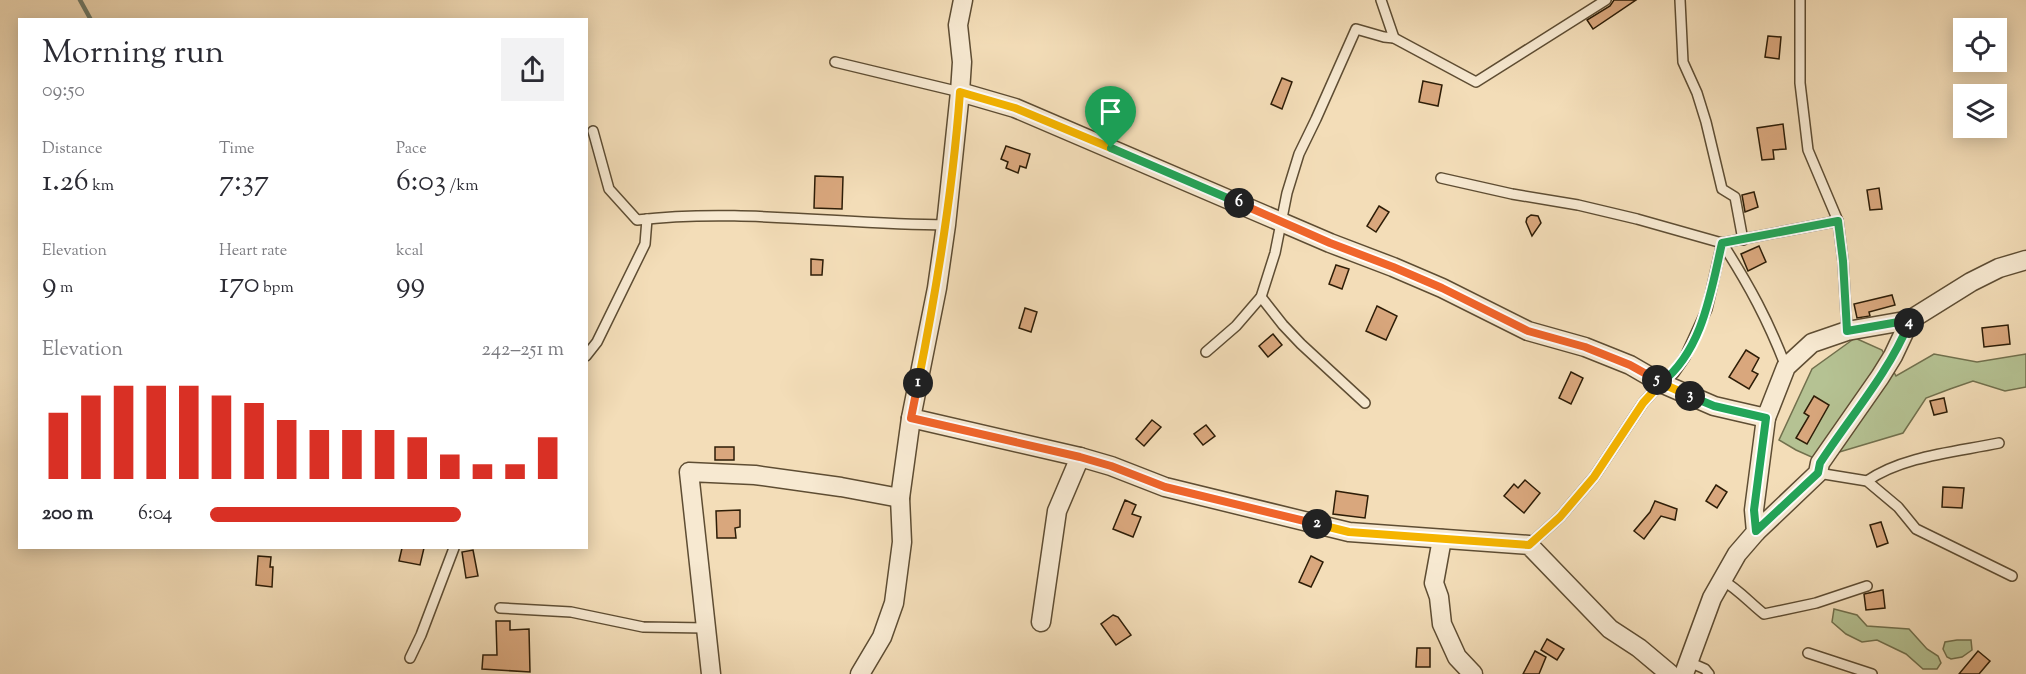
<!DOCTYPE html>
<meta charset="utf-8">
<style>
:root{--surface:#fff;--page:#f2f2f3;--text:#2b2b33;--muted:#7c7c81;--accent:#d93025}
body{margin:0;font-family:"Sorts Mill Goudy",serif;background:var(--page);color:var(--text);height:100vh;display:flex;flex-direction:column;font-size:22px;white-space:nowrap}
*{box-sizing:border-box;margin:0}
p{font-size:20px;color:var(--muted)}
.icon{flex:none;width:33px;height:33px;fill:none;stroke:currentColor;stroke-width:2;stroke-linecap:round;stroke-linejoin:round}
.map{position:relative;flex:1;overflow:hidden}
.panel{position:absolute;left:18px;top:18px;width:570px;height:531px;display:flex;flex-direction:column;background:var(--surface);border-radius:0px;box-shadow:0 3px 15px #0003}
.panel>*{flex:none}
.fabs{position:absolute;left:1953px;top:18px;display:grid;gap:12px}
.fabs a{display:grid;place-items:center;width:54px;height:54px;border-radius:0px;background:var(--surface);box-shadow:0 3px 15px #0003;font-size:30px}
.pin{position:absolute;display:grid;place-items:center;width:51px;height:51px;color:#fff;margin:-62px -26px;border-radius:50% 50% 50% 0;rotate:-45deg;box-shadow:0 0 6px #0007}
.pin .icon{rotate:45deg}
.km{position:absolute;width:30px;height:30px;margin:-15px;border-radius:50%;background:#222;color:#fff;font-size:16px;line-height:30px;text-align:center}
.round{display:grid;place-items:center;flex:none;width:63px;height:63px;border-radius:0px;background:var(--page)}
.overview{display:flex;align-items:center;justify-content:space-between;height:102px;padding:0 24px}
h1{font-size:33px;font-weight:600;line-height:45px}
.stats{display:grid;grid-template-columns:repeat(3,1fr);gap:9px;height:102px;padding:6px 24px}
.stats div{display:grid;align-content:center}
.stats b{font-size:30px;font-weight:600}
.stats small{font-size:16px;font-weight:400}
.stats p{font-size:16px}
.chart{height:168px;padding:12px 24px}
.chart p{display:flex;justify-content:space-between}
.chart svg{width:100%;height:108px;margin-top:6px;stroke:var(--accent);stroke-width:6}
ul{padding:0 24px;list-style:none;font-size:20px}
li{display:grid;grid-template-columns:96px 72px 1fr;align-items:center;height:45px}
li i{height:15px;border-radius:8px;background:var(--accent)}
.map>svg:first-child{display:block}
.green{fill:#b5c293;stroke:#71704d;stroke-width:1.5}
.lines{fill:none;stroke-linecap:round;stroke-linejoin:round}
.stream{stroke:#6f7c6c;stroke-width:4.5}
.building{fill:#d9a77d;stroke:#2d1d07;stroke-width:1.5}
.service-casing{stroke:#5e4d33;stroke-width:12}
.minor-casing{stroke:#5e4d33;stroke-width:21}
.service{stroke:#f7e9d1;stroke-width:9}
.minor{stroke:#f7e9d1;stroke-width:18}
.split-1-casing{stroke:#fff;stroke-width:12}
.split-2-casing{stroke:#fff;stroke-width:12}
.split-3-casing{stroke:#fff;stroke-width:12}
.split-4-casing{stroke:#fff;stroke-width:12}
.split-5-casing{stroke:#fff;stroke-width:12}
.split-6-casing{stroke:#fff;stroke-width:12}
.split-7-casing{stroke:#fff;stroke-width:12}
.split-1{stroke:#f5b400;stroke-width:8}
.split-2{stroke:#f0652b;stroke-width:8}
.split-3{stroke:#f5b400;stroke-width:8}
.split-4{stroke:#22a559;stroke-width:8}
.split-5{stroke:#22a559;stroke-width:8}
.split-6{stroke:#f0652b;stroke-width:8}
.split-7{stroke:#22a559;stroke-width:8}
</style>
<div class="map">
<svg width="2026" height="674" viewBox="0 0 2026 674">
<rect width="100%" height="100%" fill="#f3ddb8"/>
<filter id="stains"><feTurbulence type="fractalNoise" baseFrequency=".00333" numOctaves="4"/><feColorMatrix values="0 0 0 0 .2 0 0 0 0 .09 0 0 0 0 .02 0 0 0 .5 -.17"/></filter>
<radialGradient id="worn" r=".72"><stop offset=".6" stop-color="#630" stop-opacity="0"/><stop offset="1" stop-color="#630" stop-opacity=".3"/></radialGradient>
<g class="green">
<path d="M 1855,338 L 1882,350 L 1896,376 L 1934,354 L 1977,362 L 2026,354 L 2026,387 L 2005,391 L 1973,381 L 1950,389 L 1926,398 L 1903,433 L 1816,459 L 1796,450 L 1779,440 L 1812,369 Z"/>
<path d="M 1834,609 L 1857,615 L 1867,626 L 1909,629 L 1927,649 L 1938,656 L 1941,663 L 1937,669 L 1923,669 L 1906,654 L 1877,640 L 1862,642 L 1846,634 L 1832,622 Z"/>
<path d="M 1957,640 L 1971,640 L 1972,650 L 1962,657 L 1951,659 L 1947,657 L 1943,649 L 1945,642 Z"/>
</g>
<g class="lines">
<path class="stream" d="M 80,0 L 91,20"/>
</g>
<g class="building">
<path d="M 1614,0 L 1636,0 L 1593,29 L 1587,20 L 1610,6 Z"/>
<path d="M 1768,36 L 1781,37 L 1779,59 L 1765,57 Z"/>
<path d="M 1282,78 L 1292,82 L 1282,109 L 1271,104 Z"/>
<path d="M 1423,81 L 1442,85 L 1438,106 L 1419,102 Z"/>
<path d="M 1783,124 L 1786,149 L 1773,150 L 1774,159 L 1762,160 L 1757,128 Z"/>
<path d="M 1006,146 L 1030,154 L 1026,168 L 1020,166 L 1018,173 L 1006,168 L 1008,162 L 1001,159 Z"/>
<path d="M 815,176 L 843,177 L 842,209 L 814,208 Z"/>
<path d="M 1879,188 L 1882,209 L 1870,210 L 1867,190 Z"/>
<path d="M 1754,192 L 1758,207 L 1745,212 L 1742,195 Z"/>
<path d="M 1379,206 L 1389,212 L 1376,232 L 1367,226 Z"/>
<path d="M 1531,215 L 1538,216 L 1541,223 L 1532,236 L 1526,222 L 1527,218 Z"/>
<path d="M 1759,246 L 1766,262 L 1748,271 L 1741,254 Z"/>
<path d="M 811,259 L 823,260 L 822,275 L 811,275 Z"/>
<path d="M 1336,265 L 1349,269 L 1342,289 L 1329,284 Z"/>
<path d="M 1892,295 L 1895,305 L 1869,312 L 1870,316 L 1857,318 L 1854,304 Z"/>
<path d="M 1377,306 L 1397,316 L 1386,340 L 1366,331 Z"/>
<path d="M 1025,308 L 1037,312 L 1031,332 L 1019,328 Z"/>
<path d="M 2008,325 L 2010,344 L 1984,347 L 1982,328 Z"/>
<path d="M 1273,334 L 1282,345 L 1268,357 L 1259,346 Z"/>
<path d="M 1746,350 L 1759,358 L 1752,371 L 1758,374 L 1749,389 L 1729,377 Z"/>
<path d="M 1571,372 L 1583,378 L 1571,404 L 1559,398 Z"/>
<path d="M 1814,396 L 1829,405 L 1807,444 L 1796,438 L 1809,416 L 1804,413 Z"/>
<path d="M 1944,398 L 1947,412 L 1934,415 L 1930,401 Z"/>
<path d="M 1152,420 L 1161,427 L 1144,446 L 1136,439 Z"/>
<path d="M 1206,425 L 1215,436 L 1203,445 L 1194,434 Z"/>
<rect x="715" y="447" width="19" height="13"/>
<path d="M 1525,480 L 1540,493 L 1524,513 L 1504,496 L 1514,484 L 1518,488 Z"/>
<path d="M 1716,485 L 1727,492 L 1717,508 L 1706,501 Z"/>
<path d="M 1943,487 L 1964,488 L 1962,508 L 1942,507 Z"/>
<path d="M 1336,491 L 1368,496 L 1365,518 L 1333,514 Z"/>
<path d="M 1125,500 L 1136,505 L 1132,514 L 1141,517 L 1133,537 L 1113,529 Z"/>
<path d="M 1655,501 L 1677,509 L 1675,520 L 1661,516 L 1644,539 L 1634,531 L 1650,512 Z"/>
<path d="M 740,510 L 740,527 L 735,528 L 736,538 L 717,538 L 716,511 Z"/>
<path d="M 1881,522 L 1888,543 L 1877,547 L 1870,525 Z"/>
<path d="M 402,548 L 424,548 L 420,565 L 399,561 Z"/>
<path d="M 473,550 L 478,576 L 466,578 L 462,552 Z"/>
<path d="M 258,556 L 271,557 L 270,567 L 273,567 L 272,587 L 256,585 Z"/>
<path d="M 1311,556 L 1323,562 L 1311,587 L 1299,582 Z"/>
<path d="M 1883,590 L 1885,608 L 1866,610 L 1864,594 Z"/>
<path d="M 1113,615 L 1118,617 L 1131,635 L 1116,645 L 1101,624 Z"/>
<path d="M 496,621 L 510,621 L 510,630 L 529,629 L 530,672 L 482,669 L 483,655 L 497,655 Z"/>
<path d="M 1547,639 L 1564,649 L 1557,660 L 1541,650 Z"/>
<path d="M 1417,648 L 1430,648 L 1430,667 L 1416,667 Z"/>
<path d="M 1535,651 L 1546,657 L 1539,674 L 1523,674 Z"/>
<path d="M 1978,651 L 1990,661 L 1979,674 L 1959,674 Z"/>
</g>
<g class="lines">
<defs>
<g id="service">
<path d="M 1381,0 L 1394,38"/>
<path d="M 1680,0 L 1683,62 L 1697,93 L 1706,122 L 1722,189 L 1735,197 L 1743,240"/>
<path d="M 1800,0 L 1800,83 L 1808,150 L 1838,221 L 1843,261 L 1847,331"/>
<path d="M 835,62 L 960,92"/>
<path d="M 593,131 L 609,189 L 637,220 C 740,208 843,225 946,225"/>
<path d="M 1441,178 L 1512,194 L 1578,205 L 1637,219 L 1722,243 L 1838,221"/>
<path d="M 1261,297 L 1283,325 L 1301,344 L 1365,403"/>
<path d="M 1206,352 L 1236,326 L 1261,297 L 1275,253 L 1287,193 L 1299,154 L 1316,119 L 1356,29 L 1384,37 L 1394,38 L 1476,82 L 1606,0"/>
<path d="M 586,356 L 597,342 L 645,244 L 647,219"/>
<path d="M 1818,473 L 1867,481 L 1898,507 L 1916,529 L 2012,576"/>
<path d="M 1867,481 C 1903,456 1956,452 1999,443"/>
<path d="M 1529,545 L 1560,517 L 1594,477 L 1643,403 L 1661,383 L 1674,373 L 1685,357 L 1707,309 L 1722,243 C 1749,285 1768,320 1786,367"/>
<path d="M 1722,580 C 1738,589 1750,603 1764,614 L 1816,603 L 1867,586"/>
<path d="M 500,608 L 571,612 L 643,627 L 706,628"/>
<path d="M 1808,653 L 1872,674"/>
<path d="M 410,658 L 421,635 L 454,548"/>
<path d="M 1689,662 L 1705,669 L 1709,674"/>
</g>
<g id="minor">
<path d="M 963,0 L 958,25 L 962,62 L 960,92 L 946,225 L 937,288 L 911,418 L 1080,457 L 1111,466 L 1165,487 L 1349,532 L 1529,545 L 1610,629 L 1639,648 L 1670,674"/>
<path d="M 960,92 L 1015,108 L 1330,243 L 1393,267 L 1442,288 L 1528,331 L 1585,347 L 1630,365 L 1661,383 L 1714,406 L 1766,418 L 1786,367 L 1812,343 L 1847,331 L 1910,320"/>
<path d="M 1756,532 L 1818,473 L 1820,463 L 1880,377 L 1893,356 L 1910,320 L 1971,282 L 1999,268 L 2026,260"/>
<path d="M 1442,539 L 1434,583 L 1439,597 L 1442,624 L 1457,657 L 1473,674"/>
<path d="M 1041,622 L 1057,511 L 1080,457"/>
<path d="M 711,674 L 689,472 L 755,475 L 841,487 L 900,498"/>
<path d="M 860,674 L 882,637 L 894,603 L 902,542 L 900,498 L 911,418"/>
<path d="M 1684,674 L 1712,598 L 1737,554 L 1756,532 L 1754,510 L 1766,418"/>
</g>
</defs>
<use href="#service" class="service-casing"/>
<use href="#minor" class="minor-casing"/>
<use href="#service" class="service"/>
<use href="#minor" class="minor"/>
</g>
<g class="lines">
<defs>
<path id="split-1" d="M 918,383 C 937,287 953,190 960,92 L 1015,108 L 1111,148"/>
<path id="split-2" d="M 918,383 L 911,418 L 1080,457 L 1111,466 L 1165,487 L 1317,524"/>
<path id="split-3" d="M 1317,524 L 1349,532 L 1529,545 L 1560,517 L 1594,477 L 1643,403 L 1661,383 L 1690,396"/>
<path id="split-4" d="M 1690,396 L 1714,406 L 1766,418 L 1754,510 L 1756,531 L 1818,473 L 1820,463 C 1850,417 1888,374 1909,323"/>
<path id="split-5" d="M 1657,380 L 1661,383 C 1703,350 1711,291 1722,243 L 1838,221 L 1843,261 L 1847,331 L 1910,320 L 1909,323"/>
<path id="split-6" d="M 1239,203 L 1330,243 L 1393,267 L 1442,288 L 1528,331 L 1585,347 L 1630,365 L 1657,380"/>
<path id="split-7" d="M 1111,148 L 1239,203"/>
</defs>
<use href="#split-1" class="split-1-casing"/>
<use href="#split-2" class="split-2-casing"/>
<use href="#split-3" class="split-3-casing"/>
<use href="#split-4" class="split-4-casing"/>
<use href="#split-5" class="split-5-casing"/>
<use href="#split-6" class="split-6-casing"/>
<use href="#split-7" class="split-7-casing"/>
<use href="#split-1" class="split-1"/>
<use href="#split-2" class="split-2"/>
<use href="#split-3" class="split-3"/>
<use href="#split-4" class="split-4"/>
<use href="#split-5" class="split-5"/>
<use href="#split-6" class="split-6"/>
<use href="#split-7" class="split-7"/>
</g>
<rect width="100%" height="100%" filter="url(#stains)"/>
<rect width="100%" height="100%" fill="url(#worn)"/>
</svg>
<div class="fabs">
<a><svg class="icon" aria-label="locate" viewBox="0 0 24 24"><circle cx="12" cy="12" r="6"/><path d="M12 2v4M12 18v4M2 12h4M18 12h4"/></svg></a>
<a><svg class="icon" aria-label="layers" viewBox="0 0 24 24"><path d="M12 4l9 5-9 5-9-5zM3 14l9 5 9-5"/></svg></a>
</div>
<div class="pin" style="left:1111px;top:148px;background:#1e9e55"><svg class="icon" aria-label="arrive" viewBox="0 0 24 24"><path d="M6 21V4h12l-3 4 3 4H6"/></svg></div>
<b class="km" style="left:918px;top:383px">1</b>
<b class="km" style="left:1317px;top:524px">2</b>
<b class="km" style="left:1690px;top:396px">3</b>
<b class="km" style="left:1909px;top:323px">4</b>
<b class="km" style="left:1657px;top:380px">5</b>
<b class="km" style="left:1239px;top:203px">6</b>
<section class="panel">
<div class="overview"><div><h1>Morning run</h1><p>09:50</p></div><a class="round"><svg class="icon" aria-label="share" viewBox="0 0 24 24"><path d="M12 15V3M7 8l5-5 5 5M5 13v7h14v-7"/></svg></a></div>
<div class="stats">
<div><p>Distance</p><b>1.26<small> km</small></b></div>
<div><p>Time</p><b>7:37</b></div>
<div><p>Pace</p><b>6:03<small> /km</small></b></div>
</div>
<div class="stats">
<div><p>Elevation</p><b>9<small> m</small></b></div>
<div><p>Heart rate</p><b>170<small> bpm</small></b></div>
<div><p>kcal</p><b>99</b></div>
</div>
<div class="chart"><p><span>Elevation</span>242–251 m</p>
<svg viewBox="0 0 160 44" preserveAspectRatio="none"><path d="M5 44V17M15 44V10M25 44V6M35 44V6M45 44V6M55 44V10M65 44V13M75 44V20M85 44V24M95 44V24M105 44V24M115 44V27M125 44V34M135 44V38M145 44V38M155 44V27"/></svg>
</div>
<ul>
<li><b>200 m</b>6:04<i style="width:71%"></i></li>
</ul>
</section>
</div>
